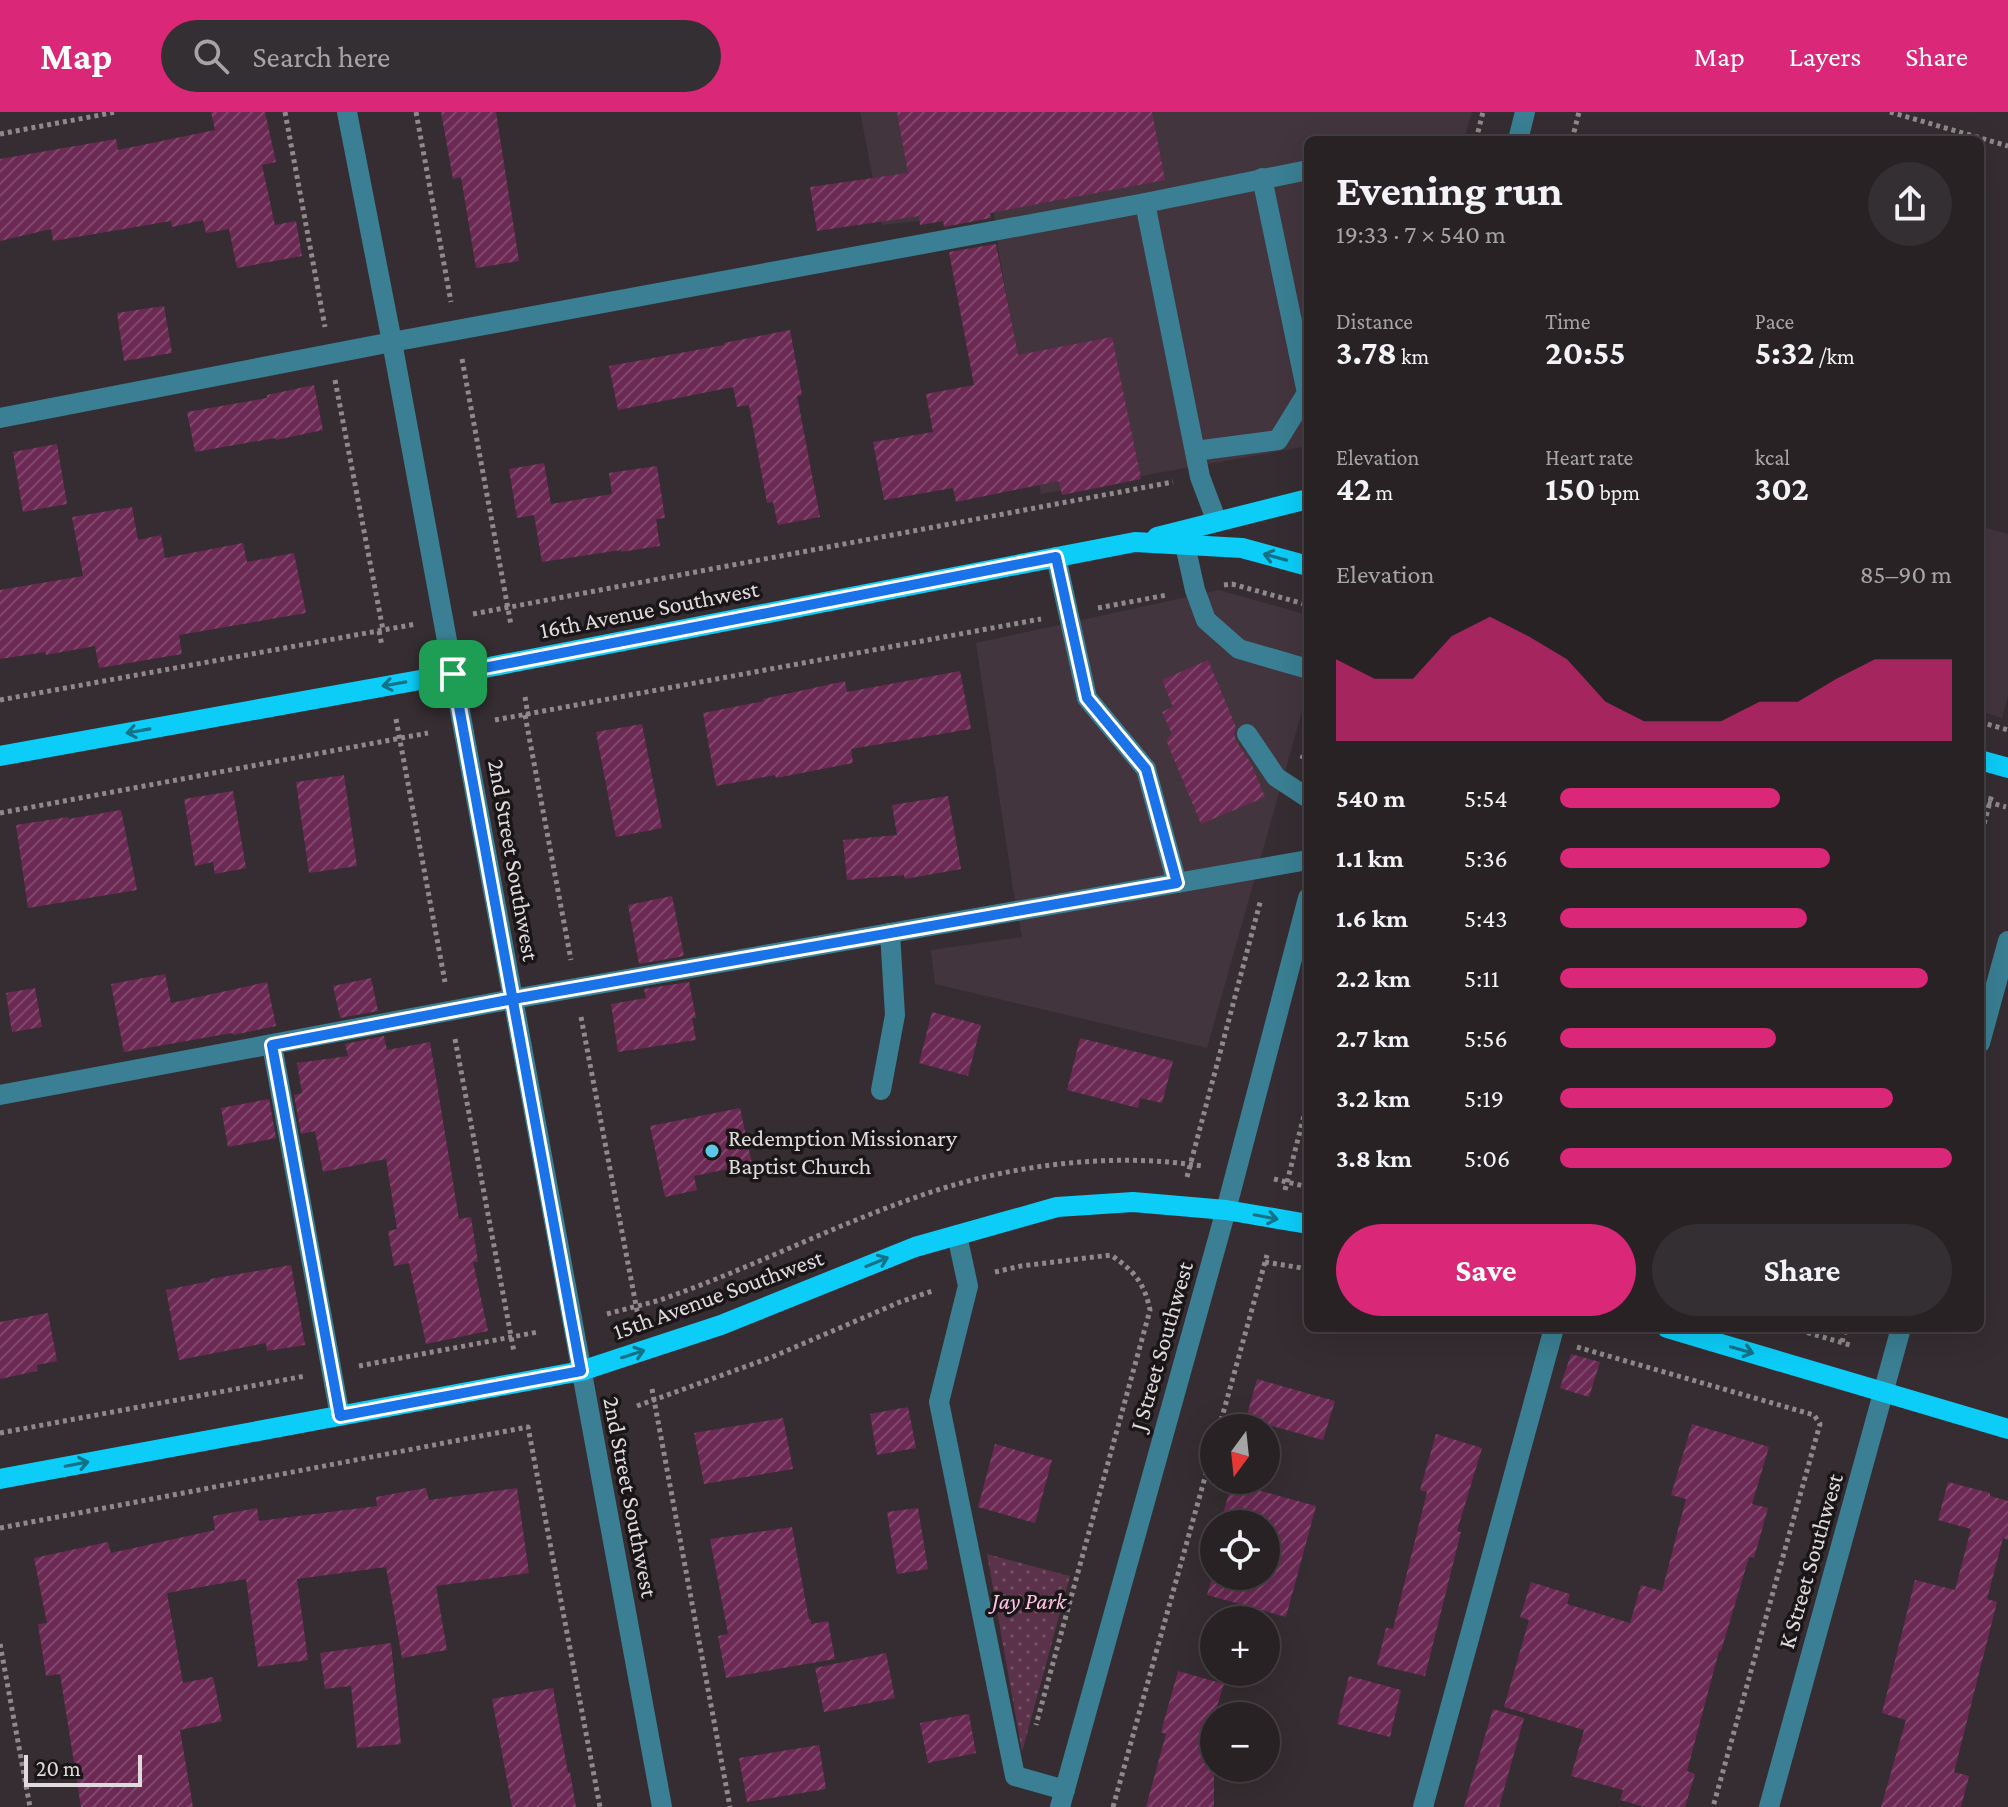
<!DOCTYPE html>
<meta charset="utf-8">
<style>
:root{--surface:#282225;--page:#342f32;--text:#f1f3f6;--muted:#a5a4a7;--line:#443f42;--accent:#db2777}
body{margin:0;font-family:"Crimson Pro",serif;background:var(--page);color:var(--text);height:100vh;display:flex;flex-direction:column;font-size:30px;white-space:nowrap}
*{box-sizing:border-box;margin:0}
p{font-size:26px;color:var(--muted)}
.icon{flex:none;width:44px;height:44px;fill:none;stroke:currentColor;stroke-width:2;stroke-linecap:round;stroke-linejoin:round}
.map{position:relative;flex:1;overflow:hidden}
.side{position:absolute;left:1304px;top:24px;width:680px;height:1196px;display:flex;flex-direction:column;background:var(--surface);border-radius:12px;box-shadow:0 8px 32px #0002,0 0 0 2px var(--line)}
.side>*{flex:none}
.needle{width:52px;rotate:195deg}
.controls{position:absolute;left:1200px;top:1302px;display:grid;gap:16px}
.controls a{display:grid;place-items:center;width:80px;height:80px;border-radius:50%;background:var(--surface);box-shadow:0 8px 32px #0002,0 0 0 2px var(--line);font-size:40px}
.scale{position:absolute;left:24px;bottom:20px;width:118px;box-sizing:border-box;padding-left:8px;border:4px solid #e0dbdd;border-top:0;font-size:22px;line-height:28px;white-space:nowrap;color:#e0dbdd;-webkit-text-stroke:6px #1a1618;paint-order:stroke}
.pin{position:absolute;display:grid;place-items:center;width:68px;height:68px;color:#fff;margin:-34px;border-radius:16px;box-shadow:0 4px 12px #0006}
.round{display:grid;place-items:center;flex:none;width:84px;height:84px;border-radius:42px;background:var(--page)}
.head{display:flex;align-items:center;justify-content:space-between;height:136px;padding:0 32px}
h1{font-size:44px;font-weight:700;line-height:60px}
.stats{display:grid;grid-template-columns:repeat(3,1fr);gap:12px;height:136px;padding:8px 32px}
.stats div{display:grid;align-content:center}
.stats b{font-size:34px;font-weight:700}
.stats small{font-size:22px;font-weight:400}
.stats p{font-size:22px}
.chart{height:224px;padding:16px 32px}
.chart p{display:flex;justify-content:space-between}
.chart svg{width:100%;height:144px;margin-top:8px;fill:var(--accent);opacity:.7}
.cta{display:flex;gap:16px;margin-top:auto;padding:16px 32px}
.cta a{flex:1;height:92px;border-radius:48px;background:var(--accent);color:#fff;font-size:32px;font-weight:700;line-height:92px;text-align:center}
.cta a+a{background:var(--page);color:var(--text)}
ul{padding:0 32px;list-style:none;font-size:26px}
li{display:grid;grid-template-columns:128px 96px 1fr;align-items:center;height:60px}
li i{height:20px;border-radius:10px;background:var(--accent)}
header{display:flex;align-items:center;gap:48px;box-sizing:border-box;height:112px;padding:0 40px;background:var(--accent);color:#fff}
header strong{font-size:38px}
nav{display:flex;gap:44px;margin-inline-start:auto;font-size:28px}
.search{width:560px;height:72px;background:var(--page);display:flex;align-items:center;gap:20px;box-sizing:border-box;padding:0 28px;border-radius:44px;color:var(--muted);font-size:30px}
.map>svg:first-child{display:block}
.built{fill:#43353d}
.park{fill:url(#park-dots)}
.building{fill:url(#building-hatch)}
.lines{fill:none;stroke-linecap:round;stroke-linejoin:round}
.path{stroke:#90898c;stroke-width:5;stroke-dasharray:4 4;stroke-linecap:butt}
.minor{stroke:#3a7f93;stroke-width:20}
.major{stroke:#0bcdf8;stroke-width:20}
.oneway{stroke:#127288}
.route-casing{stroke:#fff;stroke-width:16}
.route{stroke:#1a73e8;stroke-width:10}
.poi-dot{fill:#5cc7e7;stroke:#1a1618;stroke-width:3}
.labels{text-anchor:middle;dominant-baseline:central;stroke-width:7;stroke-linejoin:round;paint-order:stroke}
.street-label{font-size:24px;fill:#e0dbdd;stroke:#1a1618}
.poi-label{font-size:24px;fill:#e0dbdd;stroke:#1a1618;text-anchor:start}
.park-label{font-size:24px;font-style:italic;fill:#ffc2e5;stroke:#1a1618}
</style>
<header>
<strong>Map</strong>
<div class="search"><svg class="icon" aria-label="search" viewBox="0 0 24 24"><circle cx="10" cy="10" r="6"/><path d="M15 15l6 6"/></svg>Search here</div>
<nav><a>Map</a><a>Layers</a><a>Share</a></nav>
</header>
<div class="map">
<svg width="2008" height="1695" viewBox="0 0 2008 1695">
<defs>
<pattern id="park-dots" width="8" height="8" patternUnits="userSpaceOnUse" patternTransform="scale(2)"><rect width="8" height="8" fill="#5a324a"/><path d="M2 2h.1M6 6h.1" fill="none" stroke="#714f64" stroke-width="1.8" stroke-linecap="round"/></pattern>
<pattern id="building-hatch" width="6" height="6" patternUnits="userSpaceOnUse" patternTransform="scale(2)"><rect width="6" height="6" fill="#6b2954"/><path d="M-1 1l2-2M0 6l6-6M5 7l2-2" fill="none" stroke="#80476c"/></pattern>
</defs>
<rect width="100%" height="100%" fill="#352d31"/>
<g class="built">
<path d="M 860,0 L 1472,0 L 1464,28 L 1308,28 L 1308,334 L 1041,382 L 999,141 L 994,101 L 882,113 Z"/>
<path d="M 1980,414 L 2008,422 L 2008,584 L 2002,606 L 1980,599 Z"/>
<path d="M 1219,478 L 1308,503 L 1308,578 L 1207,936 L 935,872 L 931,838 L 1022,825 L 1013,776 L 976,531 Z"/>
</g>
<path class="park" d="M 987,1442 L 1070,1464 L 1022,1640 Z"/>
<g class="building">
<path d="M 211,0 L 265,0 L 276,50 L 262,53 L 275,113 L 296,109 L 302,144 L 237,156 L 229,117 L 206,121 L 203,108 L 172,115 L 171,109 L 53,129 L 51,117 L 0,129 L 0,47 L 116,27 L 118,38 L 215,18 Z"/>
<path d="M 441,0 L 496,0 L 519,149 L 476,156 L 461,65 L 453,67 Z"/>
<path d="M 897,0 L 1152,0 L 1165,68 L 990,101 L 991,106 L 944,115 L 943,109 L 920,113 L 919,104 L 817,119 L 810,75 L 908,61 Z"/>
<path d="M 996,132 L 1018,243 L 1112,225 L 1141,367 L 1062,383 L 1059,369 L 956,390 L 953,376 L 884,388 L 873,330 L 933,320 L 926,282 L 974,273 L 949,140 Z"/>
<path d="M 164,194 L 172,241 L 124,249 L 117,201 Z"/>
<path d="M 790,218 L 802,283 L 797,284 L 820,405 L 778,413 L 773,390 L 767,391 L 749,293 L 737,295 L 733,275 L 618,298 L 609,254 L 724,233 L 724,231 Z"/>
<path d="M 314,273 L 323,318 L 276,328 L 275,326 L 195,340 L 187,300 L 267,286 L 267,283 Z"/>
<path d="M 57,332 L 67,392 L 23,400 L 13,340 Z"/>
<path d="M 544,351 L 551,392 L 612,382 L 609,361 L 657,354 L 665,406 L 656,407 L 660,434 L 621,440 L 621,438 L 542,450 L 534,403 L 517,406 L 509,357 Z"/>
<path d="M 132,395 L 138,428 L 161,423 L 165,446 L 243,431 L 247,450 L 294,441 L 306,501 L 179,523 L 182,542 L 99,556 L 95,534 L 46,543 L 45,540 L 0,547 L 0,478 L 83,464 L 72,405 Z"/>
<path d="M 1208,548 L 1236,615 L 1234,622 L 1236,629 L 1251,651 L 1265,685 L 1201,712 L 1166,628 L 1172,622 L 1162,600 L 1173,595 L 1162,568 Z"/>
<path d="M 960,559 L 971,617 L 851,637 L 853,651 L 776,666 L 775,663 L 716,674 L 703,601 L 764,589 L 763,587 L 845,569 L 847,580 Z"/>
<path d="M 642,612 L 662,716 L 616,725 L 596,620 Z"/>
<path d="M 344,663 L 357,754 L 309,761 L 296,670 Z"/>
<path d="M 233,679 L 246,756 L 215,762 L 213,750 L 195,754 L 184,687 Z"/>
<path d="M 948,684 L 961,757 L 905,767 L 904,763 L 847,768 L 843,728 L 897,723 L 892,693 Z"/>
<path d="M 121,698 L 137,778 L 28,796 L 16,713 L 68,705 L 68,707 Z"/>
<path d="M 672,784 L 684,844 L 639,852 L 628,793 Z"/>
<path d="M 165,862 L 171,891 L 267,870 L 276,914 L 233,923 L 232,921 L 124,940 L 111,872 Z"/>
<path d="M 371,866 L 378,899 L 340,906 L 333,874 Z"/>
<path d="M 689,870 L 696,906 L 692,906 L 696,928 L 618,940 L 611,892 L 646,886 L 644,877 Z"/>
<path d="M 35,876 L 42,915 L 12,920 L 6,881 Z"/>
<path d="M 932,900 L 981,913 L 968,964 L 919,951 Z"/>
<path d="M 384,924 L 387,938 L 430,930 L 459,1107 L 471,1105 L 478,1150 L 473,1150 L 488,1219 L 426,1232 L 409,1151 L 394,1154 L 388,1119 L 397,1117 L 386,1047 L 323,1060 L 315,1019 L 301,1022 L 294,983 L 302,981 L 297,951 L 348,944 L 345,932 Z"/>
<path d="M 1080,926 L 1173,949 L 1162,991 L 1140,986 L 1138,996 L 1067,978 Z"/>
<path d="M 269,987 L 276,1026 L 228,1035 L 221,996 Z"/>
<path d="M 740,996 L 752,1052 L 694,1064 L 697,1078 L 665,1085 L 650,1014 Z"/>
<path d="M 291,1153 L 305,1233 L 267,1239 L 266,1231 L 179,1248 L 166,1178 L 210,1169 L 210,1167 Z"/>
<path d="M 48,1201 L 57,1249 L 37,1253 L 37,1259 L 0,1267 L 0,1210 Z"/>
<path d="M 1571,1242 L 1600,1250 L 1589,1285 L 1560,1276 Z"/>
<path d="M 1257,1267 L 1335,1289 L 1323,1328 L 1246,1307 Z"/>
<path d="M 908,1295 L 916,1336 L 877,1343 L 870,1302 Z"/>
<path d="M 783,1306 L 793,1357 L 704,1372 L 694,1321 Z"/>
<path d="M 1692,1312 L 1769,1335 L 1752,1392 L 1768,1396 L 1754,1446 L 1749,1445 L 1721,1539 L 1719,1539 L 1687,1659 L 1695,1662 L 1685,1695 L 1645,1695 L 1620,1688 L 1623,1678 L 1571,1664 L 1584,1618 L 1504,1595 L 1529,1508 L 1520,1505 L 1531,1470 L 1570,1482 L 1567,1492 L 1630,1511 L 1641,1473 L 1662,1479 L 1686,1387 L 1671,1383 Z"/>
<path d="M 1436,1322 L 1482,1336 L 1457,1419 L 1461,1420 L 1425,1564 L 1377,1553 L 1386,1516 L 1393,1517 L 1427,1380 L 1420,1378 Z"/>
<path d="M 995,1332 L 1052,1348 L 1035,1411 L 978,1395 Z"/>
<path d="M 1948,1370 L 1990,1381 L 1990,1384 L 2008,1389 L 2008,1428 L 2003,1426 L 1987,1487 L 1997,1490 L 1954,1660 L 1969,1664 L 1961,1695 L 1881,1695 L 1906,1608 L 1882,1601 L 1915,1468 L 1955,1478 L 1971,1417 L 1938,1408 Z"/>
<path d="M 1232,1371 L 1316,1394 L 1286,1505 L 1207,1483 L 1214,1458 L 1214,1464 L 1266,1464 L 1266,1412 L 1220,1412 Z"/>
<path d="M 426,1376 L 429,1388 L 517,1376 L 529,1461 L 436,1474 L 447,1538 L 402,1546 L 386,1455 L 297,1467 L 308,1548 L 258,1555 L 246,1467 L 167,1481 L 183,1571 L 213,1565 L 222,1609 L 180,1618 L 193,1695 L 81,1695 L 60,1562 L 46,1564 L 38,1512 L 47,1511 L 34,1446 L 108,1430 L 111,1441 L 215,1418 L 213,1404 L 257,1396 L 259,1409 L 377,1394 L 376,1385 Z"/>
<path d="M 918,1396 L 928,1457 L 897,1462 L 887,1400 Z"/>
<path d="M 792,1415 L 809,1508 L 811,1507 L 811,1512 L 828,1509 L 835,1547 L 726,1566 L 718,1524 L 728,1522 L 710,1427 Z"/>
<path d="M 391,1531 L 401,1632 L 357,1636 L 351,1574 L 325,1577 L 320,1541 Z"/>
<path d="M 886,1541 L 895,1586 L 824,1600 L 815,1556 Z"/>
<path d="M 1178,1559 L 1224,1572 L 1214,1604 L 1214,1695 L 1146,1695 L 1166,1622 L 1161,1620 Z"/>
<path d="M 1349,1564 L 1401,1578 L 1390,1625 L 1337,1612 Z"/>
<path d="M 553,1576 L 568,1661 L 570,1660 L 576,1695 L 512,1695 L 492,1587 Z"/>
<path d="M 1493,1597 L 1524,1606 L 1499,1695 L 1464,1695 Z"/>
<path d="M 969,1602 L 976,1641 L 928,1651 L 920,1611 Z"/>
<path d="M 819,1633 L 826,1677 L 747,1690 L 739,1646 Z"/>
</g>
<g class="lines">
<g class="path">
<path d="M 285,0 L 325,215"/>
<path d="M 416,0 L 451,190"/>
<path d="M 1890,0 L 2008,34"/>
<path d="M 0,22 L 116,0"/>
<path d="M 1476,28 L 1483,0"/>
<path d="M 1572,28 L 1579,0"/>
<path d="M 462,247 L 511,513"/>
<path d="M 335,268 L 383,518"/>
<path d="M 1224,473 L 1232,472 L 1308,493"/>
<path d="M 1098,496 L 1167,483"/>
<path d="M 473,502 L 1173,370"/>
<path d="M 379,519 L 382,534"/>
<path d="M 525,585 L 528,603"/>
<path d="M 0,588 L 416,512"/>
<path d="M 525,603 L 571,848"/>
<path d="M 396,607 L 445,870"/>
<path d="M 495,608 L 1041,507"/>
<path d="M 1980,610 L 2008,618"/>
<path d="M 1302,647 L 1308,627"/>
<path d="M 1980,688 L 2006,695"/>
<path d="M 0,701 L 428,621"/>
<path d="M 1980,727 L 1992,682"/>
<path d="M 581,905 L 639,1209"/>
<path d="M 455,927 L 514,1240"/>
<path d="M 1187,1065 L 1261,787"/>
<path d="M 1274,1067 L 1308,1075"/>
<path d="M 1285,1078 L 1308,988"/>
<path d="M 1265,1150 L 1308,1157"/>
<path d="M 995,1160 L 1021,1154 L 1111,1143 C 1134,1159 1144,1170 1150,1198 L 1036,1613"/>
<path d="M 607,1202 C 625,1197 643,1193 660,1188 C 756,1155 847,1106 944,1076 C 1025,1051 1118,1041 1202,1054"/>
<path d="M 1792,1216 L 1850,1233"/>
<path d="M 1842,1230 L 1846,1216"/>
<path d="M 1577,1235 L 1814,1303 L 1820,1312 L 1713,1695"/>
<path d="M 359,1254 L 538,1220"/>
<path d="M 652,1277 L 730,1695"/>
<path d="M 637,1294 L 772,1245 L 900,1190 L 935,1178"/>
<path d="M 1219,1316 L 1267,1143"/>
<path d="M 0,1321 L 305,1264"/>
<path d="M 0,1416 L 528,1315 L 600,1695"/>
<path d="M 0,1532 L 30,1695"/>
<path d="M 1113,1695 L 1214,1333"/>
</g>
<g class="minor">
<path d="M 347,0 L 392,230 L 662,1695"/>
<path d="M 1518,28 L 1525,0"/>
<path d="M 1145,91 L 1200,365 L 1217,410"/>
<path d="M 0,306 L 392,230 L 1145,91 L 1308,58"/>
<path d="M 1195,339 L 1278,328 L 1307,281 L 1262,66"/>
<path d="M 1185,433 L 1195,478 L 1206,508 L 1239,537 L 1308,557"/>
<path d="M 1056,445 L 1087,586 L 1146,657 L 1177,771"/>
<path d="M 1247,622 L 1276,665 L 1308,686"/>
<path d="M 1980,931 L 2008,829"/>
<path d="M 272,933 L 340,1304"/>
<path d="M 881,978 L 895,903 L 890,821"/>
<path d="M 0,983 L 513,887 L 1308,748"/>
<path d="M 957,1123 L 968,1174 L 939,1290 L 1015,1664 L 1065,1678"/>
<path d="M 1060,1695 L 1226,1098 L 1308,786"/>
<path d="M 1423,1695 L 1554,1216"/>
<path d="M 1769,1695 L 1901,1216"/>
</g>
<g class="major">
<path d="M 1157,425 L 1308,387"/>
<path d="M 0,644 L 453,562 L 1135,430 L 1242,436 L 1308,454"/>
<path d="M 1980,648 L 2008,656"/>
<path d="M 1667,1216 L 2008,1317"/>
<path d="M 0,1367 L 581,1259 L 721,1213 L 915,1135 L 1057,1095 L 1133,1090 L 1226,1098 L 1308,1112"/>
</g>
</g>
<defs><path id="oneway-shaft" d="M-6 0H5M1.5-3L5.5 0L1.5 3" fill="none" stroke-width="1.6" stroke-linecap="round" stroke-linejoin="round" transform="scale(2)"/></defs>
<g class="oneway">
<use href="#oneway-shaft" transform="translate(1275 445) rotate(-165)"/>
<use href="#oneway-shaft" transform="translate(394 572) rotate(170)"/>
<use href="#oneway-shaft" transform="translate(138 619) rotate(170)"/>
<use href="#oneway-shaft" transform="translate(1266 1105) rotate(11)"/>
<use href="#oneway-shaft" transform="translate(877 1150) rotate(-22)"/>
<use href="#oneway-shaft" transform="translate(1742 1238) rotate(16)"/>
<use href="#oneway-shaft" transform="translate(633 1242) rotate(-18)"/>
<use href="#oneway-shaft" transform="translate(77 1352) rotate(-11)"/>
</g>
<g class="lines">
<defs>
<path id="route" d="M 453,562 L 572,1211 L 581,1259 L 340,1304 L 272,933 L 513,887 L 1177,771 L 1146,657 L 1087,586 L 1056,445 L 453,562"/>
</defs>
<use href="#route" class="route-casing"/>
<use href="#route" class="route"/>
</g>
<circle class="poi-dot" cx="712" cy="1039" r="8"/>
<g class="labels">
<g class="street-label">
<text transform="translate(649 497) rotate(-11)">16th Avenue Southwest</text>
<text transform="translate(514 748) rotate(80)">2nd Street Southwest</text>
<text transform="translate(718 1182) rotate(-20)">15th Avenue Southwest</text>
<text transform="translate(1161 1234) rotate(-74)">J Street Southwest</text>
<text transform="translate(631 1385) rotate(79)">2nd Street Southwest</text>
<text transform="translate(1810 1449) rotate(-74)">K Street Southwest</text>
</g>
<g class="poi-label">
<text x="728" y="1025">Redemption Missionary<tspan x="728" dy="28">Baptist Church</tspan></text>
</g>
<g class="park-label">
<text x="1029" y="1488">Jay Park</text>
</g>
</g>
</svg>
<div class="controls">
<a><svg class="needle" viewBox="-14 -14 28 28"><path d="M0-13l5 13h-10z" fill="#e53935"/><path d="M0 13l5-13h-10z" fill="#a5a4a7"/></svg></a>
<a><svg class="icon" aria-label="locate" viewBox="0 0 24 24"><circle cx="12" cy="12" r="6"/><path d="M12 2v4M12 18v4M2 12h4M18 12h4"/></svg></a>
<a>+</a>
<a>−</a>
</div>
<div class="scale">20 m</div>
<div class="pin" style="left:453px;top:562px;background:#1e9e55"><svg class="icon" aria-label="arrive" viewBox="0 0 24 24"><path d="M6 21V4h12l-3 4 3 4H6"/></svg></div>
<section class="side">
<div class="head"><div><h1>Evening run</h1><p>19:33 · 7 × 540 m</p></div><a class="round"><svg class="icon" aria-label="share" viewBox="0 0 24 24"><path d="M12 15V3M7 8l5-5 5 5M5 13v7h14v-7"/></svg></a></div>
<div class="stats">
<div><p>Distance</p><b>3.78<small> km</small></b></div>
<div><p>Time</p><b>20:55</b></div>
<div><p>Pace</p><b>5:32<small> /km</small></b></div>
</div>
<div class="stats">
<div><p>Elevation</p><b>42<small> m</small></b></div>
<div><p>Heart rate</p><b>150<small> bpm</small></b></div>
<div><p>kcal</p><b>302</b></div>
</div>
<div class="chart"><p><span>Elevation</span>85–90 m</p>
<svg viewBox="0 0 160 44" preserveAspectRatio="none"><path d="M0 44V19L10 25L20 25L30 12L40 6L50 12L60 19L70 32L80 38L90 38L100 38L110 32L120 32L130 25L140 19L150 19L160 19V44z"/></svg>
</div>
<ul>
<li><b>540 m</b>5:54<i style="width:56%"></i></li>
<li><b>1.1 km</b>5:36<i style="width:69%"></i></li>
<li><b>1.6 km</b>5:43<i style="width:63%"></i></li>
<li><b>2.2 km</b>5:11<i style="width:94%"></i></li>
<li><b>2.7 km</b>5:56<i style="width:55%"></i></li>
<li><b>3.2 km</b>5:19<i style="width:85%"></i></li>
<li><b>3.8 km</b>5:06<i style="width:100%"></i></li>
</ul>
<div class="cta"><a>Save</a><a>Share</a></div>
</section>
</div>
